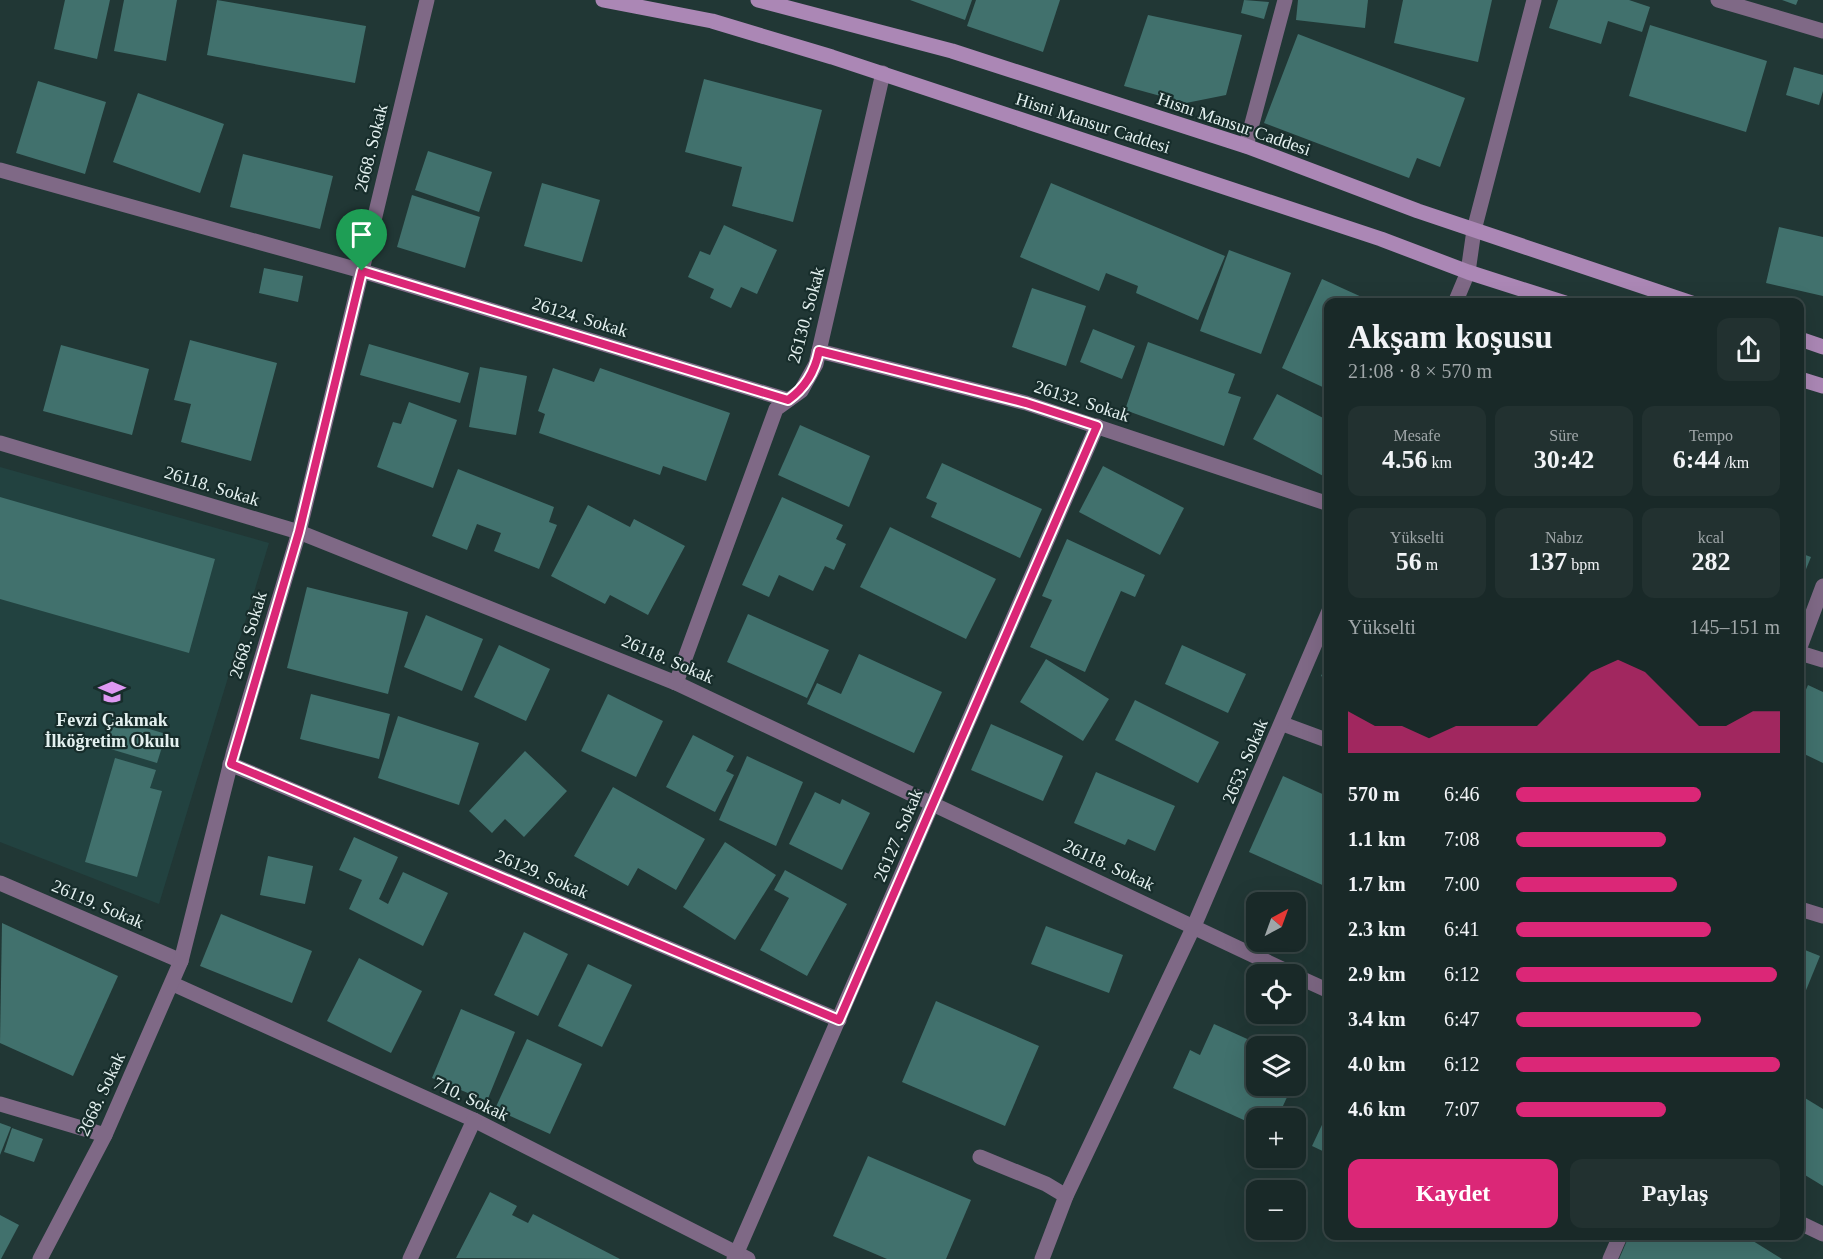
<!DOCTYPE html>
<html lang="tr">
<meta charset="utf-8">
<style>
:root{--surface:#192928;--page:#223130;--text:#f1f3f6;--muted:#9fa6a8;--line:#374545;--accent:#db2777}
body{margin:0;font-family:"Times New Roman",serif;background:var(--page);color:var(--text);height:100vh;display:flex;flex-direction:column;font-size:22px;white-space:nowrap}
*{box-sizing:border-box;margin:0}
p{font-size:20px;color:var(--muted)}
.icon{flex:none;width:33px;height:33px;fill:none;stroke:currentColor;stroke-width:2;stroke-linecap:round;stroke-linejoin:round}
.map{position:relative;flex:1;overflow:hidden}
.panel{position:absolute;left:1324px;top:298px;width:480px;height:942px;display:flex;flex-direction:column;background:var(--surface);border-radius:12px;box-shadow:0 6px 24px #0002,0 0 0 2px var(--line)}
.panel>*{flex:none}
.needle{width:39px;rotate:41deg}
.controls{position:absolute;left:1246px;top:892px;display:grid;gap:12px}
.controls a{display:grid;place-items:center;width:60px;height:60px;border-radius:12px;background:var(--surface);box-shadow:0 6px 24px #0002,0 0 0 2px var(--line);font-size:30px}
.pin{position:absolute;display:grid;place-items:center;width:51px;height:51px;color:#fff;margin:-62px -26px;border-radius:50% 50% 50% 0;rotate:-45deg;box-shadow:0 0 6px #0007}
.pin .icon{rotate:45deg}
.round{display:grid;place-items:center;flex:none;width:63px;height:63px;border-radius:12px;background:var(--page)}
.head{display:flex;align-items:center;justify-content:space-between;height:102px;padding:0 24px}
h1{font-size:33px;font-weight:800;line-height:45px}
.figures{display:grid;grid-template-columns:repeat(3,1fr);gap:9px;height:102px;padding:6px 24px}
.figures div{display:grid;align-content:center;border-radius:12px;background:var(--page);text-align:center}
.figures b{font-size:26px;font-weight:800}
.figures small{font-size:16px;font-weight:400}
.figures p{font-size:16px}
.chart{height:168px;padding:12px 24px}
.chart p{display:flex;justify-content:space-between}
.chart svg{width:100%;height:108px;margin-top:6px;fill:var(--accent);opacity:.7}
.action{display:flex;gap:12px;margin-top:auto;padding:12px 24px}
.action a{flex:1;height:69px;border-radius:12px;background:var(--accent);color:#fff;font-size:24px;font-weight:800;line-height:69px;text-align:center}
.action a+a{background:var(--page);color:var(--text)}
ul{padding:0 24px;list-style:none;font-size:20px}
li{display:grid;grid-template-columns:96px 72px 1fr;align-items:center;height:45px}
li i{height:15px;border-radius:8px;background:var(--accent)}
.map>svg:first-child{display:block}
.built{fill:#224240}
.building{fill:#41716d}
.lines{fill:none;stroke-linecap:round;stroke-linejoin:round}
.lane{stroke:#7f6986;stroke-width:15}
.street{stroke:#7f6986;stroke-width:15}
.secondary{stroke:#ab87b5;stroke-width:15}
.route-casing{stroke:#fff;stroke-width:12}
.route{stroke:#db2777;stroke-width:8}
.labels{text-anchor:middle;dominant-baseline:central;stroke-width:4.5;stroke-linejoin:round;paint-order:stroke}
.street-label{font-size:18px;fill:#e4f1f0;stroke:#172d2b}
.poi-label{font-size:18px;font-weight:bold;fill:#e4f1f0;stroke:#172d2b}
</style>
<div class="map">
<svg width="1823" height="1259" viewBox="0 0 1823 1259">
<rect width="100%" height="100%" fill="#213735"/>
<path class="built" d="M 0,467 L 269,543 L 159,904 L 0,842 Z"/>
<g class="building">
<path d="M 65,0 L 110,0 L 97,59 L 54,49 Z"/>
<path d="M 124,0 L 177,0 L 166,61 L 114,51 Z"/>
<path d="M 217,0 L 366,26 L 355,83 L 207,55 Z"/>
<path d="M 910,0 L 972,0 L 965,20 Z"/>
<path d="M 976,0 L 1060,0 L 1043,52 L 967,26 Z"/>
<path d="M 1244,0 L 1269,2 L 1264,19 L 1241,13 Z"/>
<path d="M 1298,0 L 1368,0 L 1365,28 L 1296,20 Z"/>
<path d="M 1403,0 L 1492,0 L 1478,62 L 1394,43 Z"/>
<path d="M 1558,0 L 1629,0 L 1650,7 L 1642,32 L 1608,21 L 1601,44 L 1549,28 Z"/>
<path d="M 1782,0 L 1798,0 L 1796,5 Z"/>
<path d="M 1148,15 L 1242,35 L 1226,95 L 1186,103 L 1124,86 Z"/>
<path d="M 1650,25 L 1767,61 L 1746,132 L 1629,96 Z"/>
<path d="M 1298,34 L 1465,98 L 1440,167 L 1417,158 L 1409,178 L 1264,123 Z"/>
<path d="M 1794,67 L 1823,75 L 1823,91 L 1819,105 L 1786,95 Z"/>
<path d="M 704,79 L 822,110 L 793,222 L 732,206 L 742,167 L 685,152 Z"/>
<path d="M 38,81 L 106,102 L 85,174 L 16,153 Z"/>
<path d="M 138,93 L 224,124 L 200,193 L 113,162 Z"/>
<path d="M 428,151 L 492,172 L 479,212 L 415,190 Z"/>
<path d="M 243,154 L 333,176 L 320,229 L 230,207 Z"/>
<path d="M 542,183 L 600,200 L 582,262 L 524,246 Z"/>
<path d="M 1051,183 L 1225,256 L 1198,320 L 1136,293 L 1138,286 L 1106,273 L 1099,291 L 1020,257 Z"/>
<path d="M 412,195 L 480,217 L 465,268 L 397,247 Z"/>
<path d="M 724,225 L 777,250 L 757,294 L 741,287 L 731,308 L 710,298 L 714,289 L 688,277 L 700,251 L 710,255 Z"/>
<path d="M 1779,227 L 1823,237 L 1823,296 L 1766,283 Z"/>
<path d="M 1229,250 L 1291,273 L 1261,354 L 1200,331 Z"/>
<path d="M 264,268 L 303,276 L 298,302 L 259,293 Z"/>
<path d="M 1322,279 L 1375,303 L 1329,303 L 1329,390 L 1282,368 Z"/>
<path d="M 1032,288 L 1086,306 L 1066,366 L 1012,347 Z"/>
<path d="M 1093,329 L 1135,346 L 1122,379 L 1080,362 Z"/>
<path d="M 190,340 L 277,363 L 251,461 L 181,442 L 191,404 L 174,400 Z"/>
<path d="M 1148,342 L 1235,374 L 1228,393 L 1241,397 L 1224,446 L 1125,410 Z"/>
<path d="M 369,344 L 469,373 L 460,403 L 360,375 Z"/>
<path d="M 61,345 L 149,369 L 132,435 L 43,411 Z"/>
<path d="M 480,367 L 527,376 L 516,435 L 469,427 Z"/>
<path d="M 553,368 L 594,382 L 600,368 L 730,413 L 706,481 L 663,466 L 660,475 L 539,433 L 545,414 L 538,411 Z"/>
<path d="M 1277,394 L 1329,421 L 1329,479 L 1253,439 Z"/>
<path d="M 409,402 L 457,420 L 433,488 L 377,467 L 393,422 L 401,424 Z"/>
<path d="M 800,425 L 870,456 L 849,507 L 778,475 Z"/>
<path d="M 942,463 L 1042,509 L 1020,558 L 931,517 L 937,503 L 926,498 Z"/>
<path d="M 1103,466 L 1184,508 L 1160,555 L 1079,512 Z"/>
<path d="M 458,469 L 554,507 L 549,522 L 557,525 L 539,569 L 494,551 L 501,533 L 477,524 L 467,550 L 432,536 Z"/>
<path d="M 0,497 L 215,559 L 189,653 L 0,599 Z"/>
<path d="M 782,497 L 843,525 L 836,539 L 846,544 L 834,570 L 825,566 L 813,591 L 779,575 L 769,597 L 742,585 Z"/>
<path d="M 588,505 L 630,527 L 634,519 L 685,546 L 648,615 L 610,595 L 605,604 L 551,576 Z"/>
<path d="M 890,527 L 996,579 L 966,639 L 860,587 Z"/>
<path d="M 1067,539 L 1145,575 L 1135,597 L 1121,591 L 1085,672 L 1030,647 L 1052,600 L 1042,596 Z"/>
<path d="M 1800,553 L 1811,557 L 1800,584 Z"/>
<path d="M 307,587 L 408,612 L 388,694 L 287,668 Z"/>
<path d="M 748,614 L 829,650 L 807,698 L 727,662 Z"/>
<path d="M 426,615 L 483,639 L 462,691 L 404,667 Z"/>
<path d="M 499,645 L 550,669 L 526,721 L 474,697 Z"/>
<path d="M 1182,645 L 1246,674 L 1228,713 L 1165,684 Z"/>
<path d="M 859,654 L 942,692 L 914,753 L 807,704 L 817,683 L 841,694 Z"/>
<path d="M 1046,659 L 1109,699 L 1083,741 L 1020,702 Z"/>
<path d="M 1329,660 L 1329,680 L 1321,676 Z"/>
<path d="M 1808,685 L 1823,692 L 1823,763 L 1800,752 L 1800,703 Z"/>
<path d="M 311,694 L 390,714 L 379,759 L 300,739 Z"/>
<path d="M 608,694 L 663,721 L 636,777 L 581,751 Z"/>
<path d="M 1135,700 L 1219,742 L 1198,783 L 1115,740 Z"/>
<path d="M 398,716 L 479,743 L 459,805 L 378,778 Z"/>
<path d="M 113,718 L 166,734 L 157,763 L 104,747 Z"/>
<path d="M 991,724 L 1063,756 L 1043,801 L 971,770 Z"/>
<path d="M 693,735 L 734,756 L 726,771 L 734,775 L 715,812 L 666,787 Z"/>
<path d="M 525,751 L 567,791 L 524,837 L 505,819 L 492,833 L 469,811 Z"/>
<path d="M 747,756 L 803,782 L 776,846 L 719,820 Z"/>
<path d="M 115,758 L 156,770 L 150,788 L 162,791 L 137,877 L 85,862 Z"/>
<path d="M 1096,772 L 1175,806 L 1155,851 L 1128,839 L 1125,845 L 1074,823 Z"/>
<path d="M 1283,776 L 1329,797 L 1329,888 L 1249,852 Z"/>
<path d="M 613,787 L 705,839 L 676,890 L 638,868 L 628,886 L 574,856 Z"/>
<path d="M 815,792 L 840,804 L 842,799 L 870,813 L 842,870 L 789,844 Z"/>
<path d="M 354,837 L 398,857 L 379,899 L 388,904 L 403,872 L 448,893 L 423,946 L 349,909 L 362,880 L 339,870 Z"/>
<path d="M 725,842 L 776,875 L 735,940 L 683,907 Z"/>
<path d="M 268,856 L 313,866 L 305,904 L 260,895 Z"/>
<path d="M 785,870 L 847,904 L 807,976 L 760,950 L 789,898 L 774,890 Z"/>
<path d="M 221,914 L 312,951 L 292,1003 L 200,966 Z"/>
<path d="M 2,923 L 118,976 L 73,1076 L 0,1043 Z"/>
<path d="M 1046,926 L 1123,955 L 1109,993 L 1031,964 Z"/>
<path d="M 524,932 L 568,954 L 538,1016 L 494,995 Z"/>
<path d="M 1800,948 L 1820,956 L 1800,1005 Z"/>
<path d="M 359,958 L 422,991 L 391,1053 L 327,1021 Z"/>
<path d="M 588,964 L 632,985 L 602,1047 L 558,1026 Z"/>
<path d="M 936,1001 L 1039,1046 L 1005,1126 L 902,1082 Z"/>
<path d="M 461,1009 L 515,1032 L 487,1101 L 432,1078 Z"/>
<path d="M 1214,1024 L 1265,1047 L 1257,1047 L 1257,1086 L 1280,1086 L 1278,1090 L 1288,1095 L 1277,1119 L 1257,1119 L 1257,1126 L 1173,1088 L 1190,1050 L 1200,1055 Z"/>
<path d="M 527,1039 L 582,1064 L 550,1134 L 495,1109 Z"/>
<path d="M 1800,1095 L 1823,1109 L 1823,1186 L 1800,1172 Z"/>
<path d="M 1329,1110 L 1329,1154 L 1312,1146 Z"/>
<path d="M 0,1123 L 11,1127 L 0,1155 Z"/>
<path d="M 12,1128 L 43,1139 L 34,1162 L 4,1152 Z"/>
<path d="M 868,1156 L 971,1200 L 946,1259 L 887,1259 L 833,1236 Z"/>
<path d="M 490,1192 L 517,1206 L 512,1215 L 528,1223 L 533,1214 L 620,1259 L 456,1258 Z"/>
<path d="M 0,1215 L 19,1225 L 1,1259 L 0,1259 Z"/>
<path d="M 1629,1236 L 1745,1236 L 1782,1259 L 1619,1259 Z"/>
</g>
<g class="lines">
<path class="lane" d="M 980,1157 L 1046,1184 L 1066,1196"/>
<g class="street">
<path d="M 1718,0 L 1823,31"/>
<path d="M 1246,146 L 1285,0"/>
<path d="M 0,170 L 362,271 L 788,400"/>
<path d="M 1455,303 L 1468,272 L 1474,230 L 1534,0"/>
<path d="M 819,351 L 1026,403 L 1329,504"/>
<path d="M 0,443 L 299,532 L 676,683 L 1295,975"/>
<path d="M 1800,647 L 1823,586"/>
<path d="M 1800,653 L 1823,660"/>
<path d="M 676,683 L 776,409 L 801,391 L 816,364 L 883,73"/>
<path d="M 1283,724 L 1329,741"/>
<path d="M 230,764 L 839,1020"/>
<path d="M 0,883 L 181,961"/>
<path d="M 1800,909 L 1823,916"/>
<path d="M 1296,976 L 1329,991"/>
<path d="M 173,984 L 474,1120 L 748,1259"/>
<path d="M 0,1104 L 105,1135"/>
<path d="M 1800,1223 L 1823,1234"/>
<path d="M 40,1259 L 105,1135 L 181,961 L 233,754 L 299,532 L 427,0"/>
<path d="M 410,1259 L 474,1120"/>
<path d="M 734,1259 L 1097,426"/>
<path d="M 1042,1259 L 1066,1196 L 1194,926 L 1329,611"/>
<path d="M 1610,1259 L 1620,1236"/>
</g>
<g class="secondary">
<path d="M 603,0 L 712,21 L 832,57 L 1381,239 L 1468,272 L 1565,303"/>
<path d="M 758,0 L 952,51 L 1246,146 L 1418,211 L 1692,303"/>
<path d="M 1800,339 L 1823,347"/>
<path d="M 1800,379 L 1823,386"/>
</g>
</g>
<g class="lines">
<defs>
<path id="route" d="M 362,271 L 788,400 C 805,388 815,371 819,351 L 1026,403 L 1097,426 L 839,1020 L 231,764 L 299,532 Z"/>
</defs>
<use href="#route" class="route-casing"/>
<use href="#route" class="route"/>
</g>
<defs>
<symbol id="school-bare" viewBox="-9 -9 18 18"><path d="M0-5L7-2L0 1L-7-2ZM-4 1L0 2.5L4 1V4Q0 6-4 4Z" fill="#de98f2" stroke="#172d2b" stroke-width="2.5" paint-order="stroke"/></symbol>
</defs>
<g fill-rule="evenodd">
<use href="#school-bare" x="93" y="673" width="38" height="38"/>
</g>
<g class="labels">
<g class="street-label">
<text transform="translate(1093 123) rotate(18)">Hisni Mansur Caddesi</text>
<text transform="translate(1234 124) rotate(19)">Hısnı Mansur Caddesi</text>
<text transform="translate(371 148) rotate(-76)">2668. Sokak</text>
<text transform="translate(806 315) rotate(-75)">26130. Sokak</text>
<text transform="translate(580 317) rotate(17)">26124. Sokak</text>
<text transform="translate(1082 401) rotate(18)">26132. Sokak</text>
<text transform="translate(212 486) rotate(17)">26118. Sokak</text>
<text transform="translate(248 635) rotate(-73)">2668. Sokak</text>
<text transform="translate(668 659) rotate(23)">26118. Sokak</text>
<text transform="translate(1245 761) rotate(-67)">2653. Sokak</text>
<text transform="translate(898 835) rotate(-67)">26127. Sokak</text>
<text transform="translate(1109 865) rotate(25)">26118. Sokak</text>
<text transform="translate(542 874) rotate(23)">26129. Sokak</text>
<text transform="translate(98 904) rotate(23)">26119. Sokak</text>
<text transform="translate(101 1094) rotate(-65)">2668. Sokak</text>
<text transform="translate(471 1099) rotate(25)">710. Sokak</text>
</g>
<g class="poi-label">
<text x="112" y="720">Fevzi Çakmak<tspan x="112" dy="21">İlköğretim Okulu</tspan></text>
</g>
</g>
</svg>
<div class="controls">
<a><svg class="needle" viewBox="-14 -14 28 28"><path d="M0-13l5 13h-10z" fill="#e53935"/><path d="M0 13l5-13h-10z" fill="#9fa6a8"/></svg></a>
<a><svg class="icon" aria-label="locate" viewBox="0 0 24 24"><circle cx="12" cy="12" r="6"/><path d="M12 2v4M12 18v4M2 12h4M18 12h4"/></svg></a>
<a><svg class="icon" aria-label="layers" viewBox="0 0 24 24"><path d="M12 4l9 5-9 5-9-5zM3 14l9 5 9-5"/></svg></a>
<a>+</a>
<a>−</a>
</div>
<div class="pin" style="left:362px;top:271px;background:#1e9e55"><svg class="icon" aria-label="arrive" viewBox="0 0 24 24"><path d="M6 21V4h12l-3 4 3 4H6"/></svg></div>
<section class="panel">
<div class="head"><div><h1>Akşam koşusu</h1><p>21:08 · 8 × 570 m</p></div><a class="round"><svg class="icon" aria-label="share" viewBox="0 0 24 24"><path d="M12 15V3M7 8l5-5 5 5M5 13v7h14v-7"/></svg></a></div>
<div class="figures">
<div><p>Mesafe</p><b>4.56<small> km</small></b></div>
<div><p>Süre</p><b>30:42</b></div>
<div><p>Tempo</p><b>6:44<small> /km</small></b></div>
</div>
<div class="figures">
<div><p>Yükselti</p><b>56<small> m</small></b></div>
<div><p>Nabız</p><b>137<small> bpm</small></b></div>
<div><p>kcal</p><b>282</b></div>
</div>
<div class="chart"><p><span>Yükselti</span>145–151 m</p>
<svg viewBox="0 0 160 44" preserveAspectRatio="none"><path d="M0 44V27L10 33L20 33L30 38L40 33L50 33L60 33L70 33L80 22L90 11L100 6L110 11L120 22L130 33L140 33L150 27L160 27V44z"/></svg>
</div>
<ul>
<li><b>570 m</b>6:46<i style="width:70%"></i></li>
<li><b>1.1 km</b>7:08<i style="width:57%"></i></li>
<li><b>1.7 km</b>7:00<i style="width:61%"></i></li>
<li><b>2.3 km</b>6:41<i style="width:74%"></i></li>
<li><b>2.9 km</b>6:12<i style="width:99%"></i></li>
<li><b>3.4 km</b>6:47<i style="width:70%"></i></li>
<li><b>4.0 km</b>6:12<i style="width:100%"></i></li>
<li><b>4.6 km</b>7:07<i style="width:57%"></i></li>
</ul>
<div class="action"><a>Kaydet</a><a>Paylaş</a></div>
</section>
</div>
